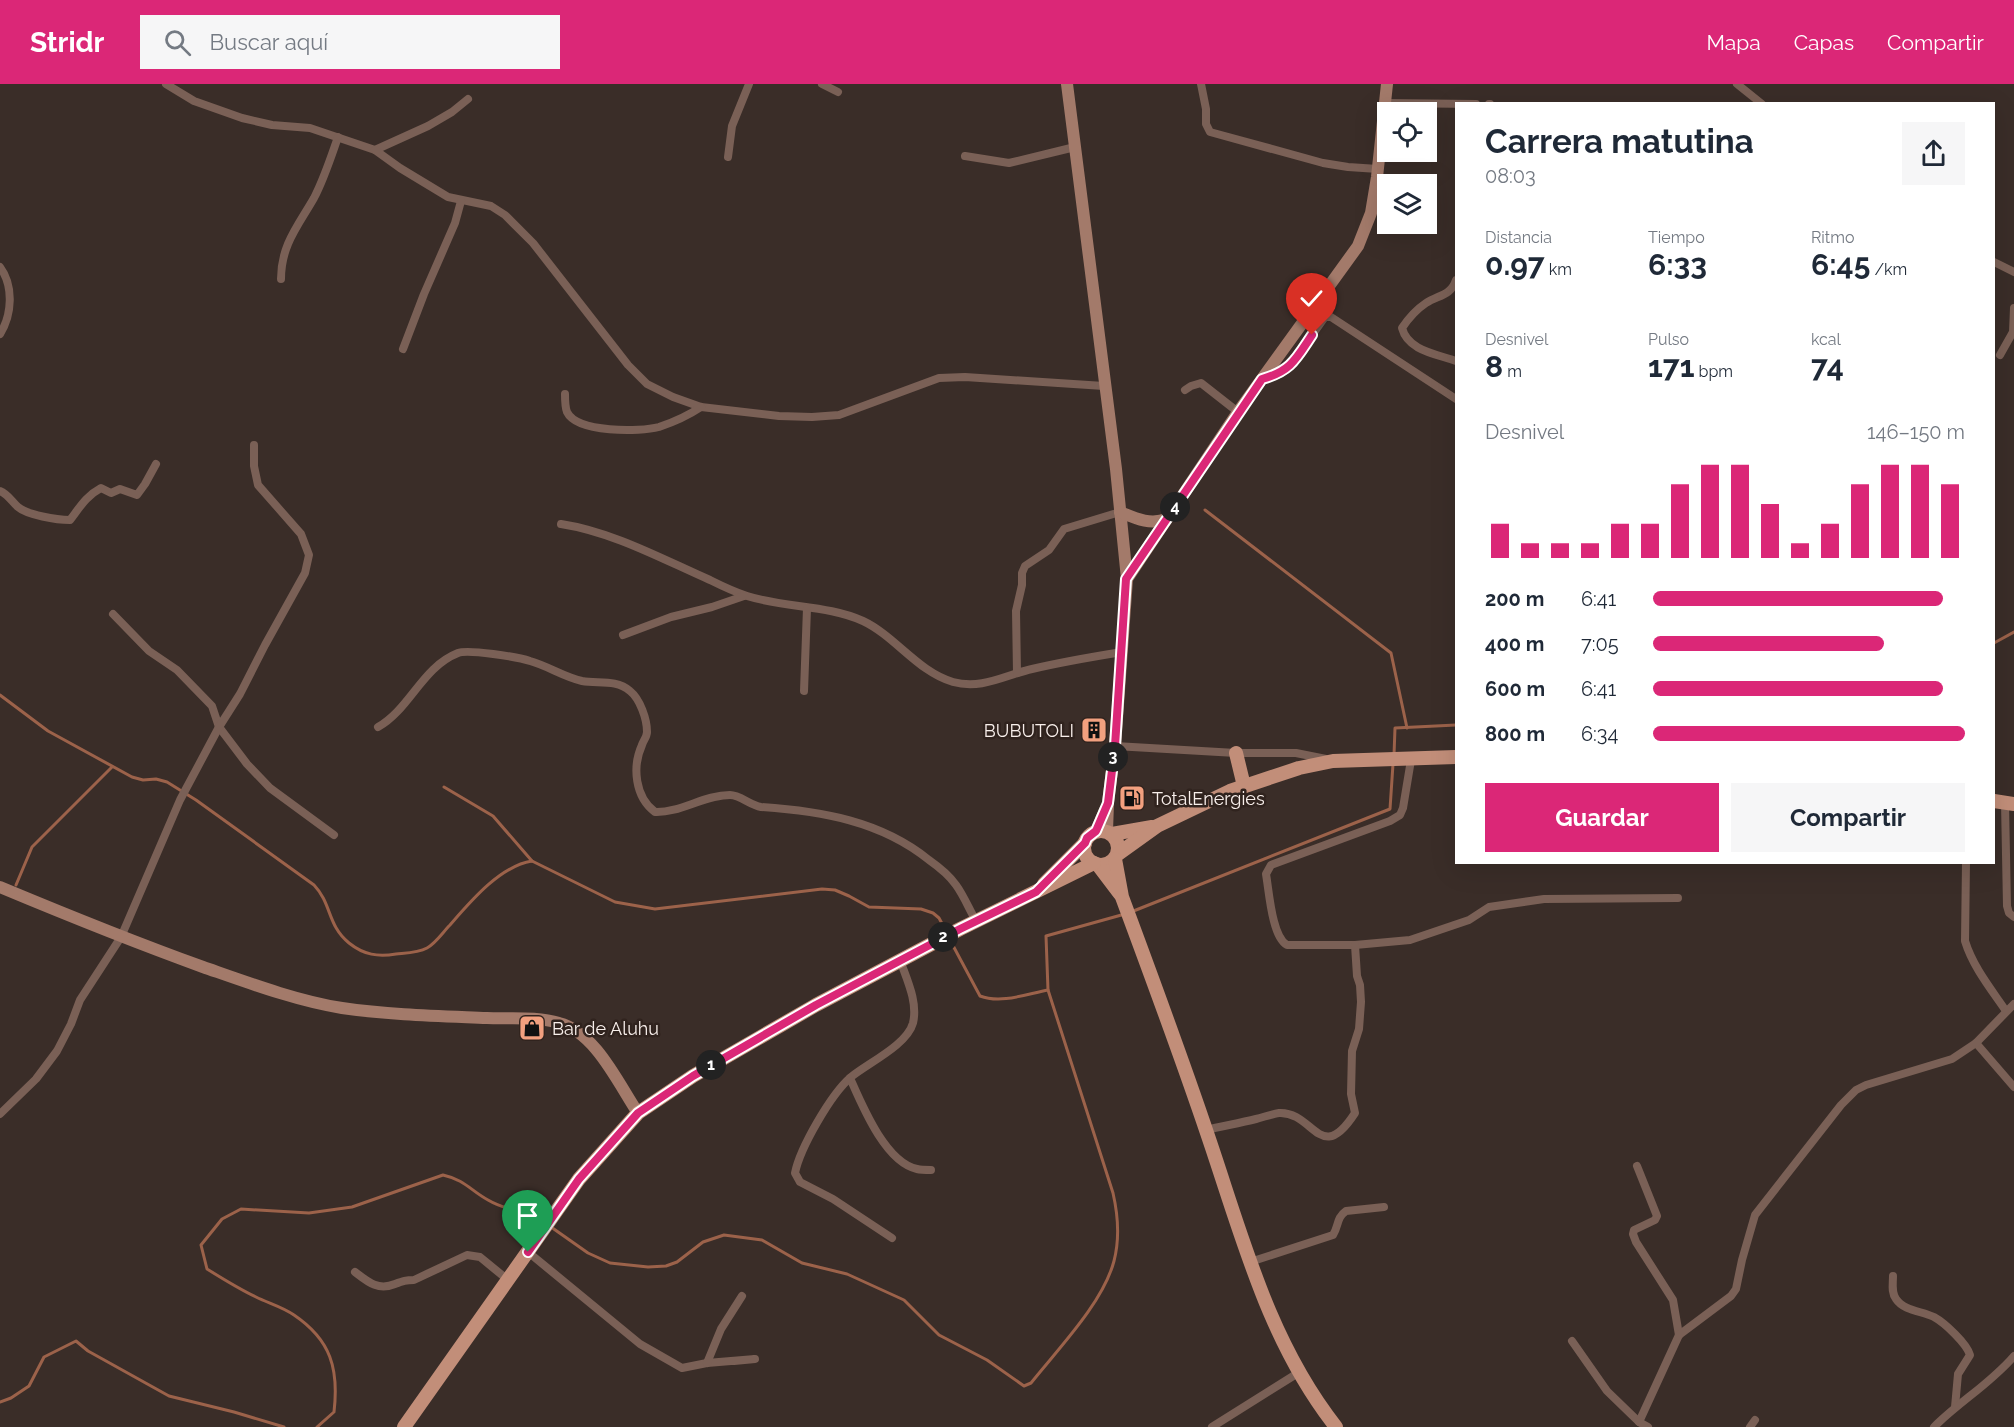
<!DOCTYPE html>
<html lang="es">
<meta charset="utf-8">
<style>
:root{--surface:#fff;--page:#f6f6f7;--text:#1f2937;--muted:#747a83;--accent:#db2777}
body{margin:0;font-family:Raleway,sans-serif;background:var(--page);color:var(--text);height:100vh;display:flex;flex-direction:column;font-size:22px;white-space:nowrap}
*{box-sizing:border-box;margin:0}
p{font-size:20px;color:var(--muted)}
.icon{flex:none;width:33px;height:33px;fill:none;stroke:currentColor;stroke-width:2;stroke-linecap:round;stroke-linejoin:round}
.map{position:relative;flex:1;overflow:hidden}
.drawer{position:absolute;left:1455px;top:18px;width:540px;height:762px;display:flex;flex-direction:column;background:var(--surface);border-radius:0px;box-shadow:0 6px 24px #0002}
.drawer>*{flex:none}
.buttons{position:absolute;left:1377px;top:18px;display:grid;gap:12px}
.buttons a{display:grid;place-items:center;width:60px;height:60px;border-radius:0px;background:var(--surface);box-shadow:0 6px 24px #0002;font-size:30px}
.pin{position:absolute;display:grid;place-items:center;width:51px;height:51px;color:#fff;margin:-62px -26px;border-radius:50% 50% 50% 0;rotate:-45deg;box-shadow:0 0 6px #0007}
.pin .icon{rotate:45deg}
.km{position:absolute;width:30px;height:30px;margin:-15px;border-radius:50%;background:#222;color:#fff;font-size:16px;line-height:30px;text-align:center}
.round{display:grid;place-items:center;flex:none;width:63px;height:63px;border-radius:0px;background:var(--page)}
.overview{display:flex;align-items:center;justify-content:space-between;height:102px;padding:0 30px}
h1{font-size:33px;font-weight:700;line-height:45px}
.figures{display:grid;grid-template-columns:repeat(3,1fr);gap:9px;height:102px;padding:6px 30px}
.figures div{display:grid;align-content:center}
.figures b{font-size:30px;font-weight:700}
.figures small{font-size:16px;font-weight:400}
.figures p{font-size:16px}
.chart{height:168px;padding:12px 30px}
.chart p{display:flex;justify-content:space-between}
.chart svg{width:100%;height:108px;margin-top:6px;stroke:var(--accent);stroke-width:6}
.cta{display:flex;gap:12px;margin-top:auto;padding:12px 30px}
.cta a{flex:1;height:69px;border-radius:0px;background:var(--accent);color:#fff;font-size:24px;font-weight:700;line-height:69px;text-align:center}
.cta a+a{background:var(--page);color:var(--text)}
ul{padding:0 30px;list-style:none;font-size:20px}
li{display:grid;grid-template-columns:96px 72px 1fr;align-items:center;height:45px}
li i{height:15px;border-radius:8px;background:var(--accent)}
header{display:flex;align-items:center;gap:36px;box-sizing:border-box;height:84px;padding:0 30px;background:var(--accent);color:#fff}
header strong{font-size:28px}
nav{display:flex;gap:33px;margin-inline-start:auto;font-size:21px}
.search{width:420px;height:54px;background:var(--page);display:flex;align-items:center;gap:15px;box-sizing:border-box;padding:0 21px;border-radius:0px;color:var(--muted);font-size:22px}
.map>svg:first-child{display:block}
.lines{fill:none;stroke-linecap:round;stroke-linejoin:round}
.stream{stroke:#9c624a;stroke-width:3}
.street{stroke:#7a6056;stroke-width:8}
.secondary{stroke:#a37a6a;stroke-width:12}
.primary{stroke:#c28e79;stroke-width:14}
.route-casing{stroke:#fff;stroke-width:12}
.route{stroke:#db2777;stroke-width:8}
.labels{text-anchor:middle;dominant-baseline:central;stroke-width:5;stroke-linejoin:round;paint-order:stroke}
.poi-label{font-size:18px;fill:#f8efeb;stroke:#30231e;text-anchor:start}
</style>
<header>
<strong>Stridr</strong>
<div class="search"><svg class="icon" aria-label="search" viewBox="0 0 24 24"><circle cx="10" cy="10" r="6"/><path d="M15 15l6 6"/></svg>Buscar aquí</div>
<nav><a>Mapa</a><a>Capas</a><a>Compartir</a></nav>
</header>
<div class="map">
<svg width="2014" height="1343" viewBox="0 0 2014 1343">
<rect width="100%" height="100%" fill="#3a2d28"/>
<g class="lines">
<g class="stream">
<path d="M 1205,426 L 1391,569 L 1407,644"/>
<path d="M 1994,559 L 2014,548"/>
<path d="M 0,611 L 48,647 L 132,693 L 143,696 L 156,695 L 167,698 L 196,716 L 314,801 C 332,820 327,841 349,859 C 364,871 378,873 396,870 C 406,869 418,869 427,864 C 436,859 443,848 450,841 C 470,818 500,782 532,777 L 615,818 L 655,825 L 822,805 L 835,806 L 849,812 L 869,823 L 921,825 L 933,829 L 939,834 L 946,847"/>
<path d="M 1394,671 L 1395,644 L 1456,641"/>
<path d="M 444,703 L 493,732 L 532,777"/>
<path d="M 16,801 L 32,763 L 112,683"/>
<path d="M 1131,828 L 1390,725 L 1393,680"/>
<path d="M 950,856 L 980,912 C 1001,920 1027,910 1048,906 L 1046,852 L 1125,830"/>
<path d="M 551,1143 L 588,1169 L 610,1179 L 648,1183 L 666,1182 L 677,1178 L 703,1158 L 724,1151 L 762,1156 L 802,1179 L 847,1190 L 904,1216 L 939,1251 L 987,1276 L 1024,1302 L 1031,1299 C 1058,1265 1103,1219 1114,1177 C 1120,1154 1118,1131 1113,1109 L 1048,906"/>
<path d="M 0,1318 L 11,1314 L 29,1302 L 44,1273 L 76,1257 L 88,1267 L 169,1312 L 234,1328 L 284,1343"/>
<path d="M 317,1343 L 334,1328 C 339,1285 331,1256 294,1231 C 283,1223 268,1219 256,1213 C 239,1205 223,1195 207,1185 L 201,1161 L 222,1135 L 241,1125 L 309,1129 L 352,1123 L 443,1091 C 465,1096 470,1106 488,1116 C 503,1125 521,1128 538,1133 L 543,1137"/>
</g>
<g class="street">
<path d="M 166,0 L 194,17 L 242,34 L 272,41 L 310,44 L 375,66 L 428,42 L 452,28 L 468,15"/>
<path d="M 822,0 L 838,8"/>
<path d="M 1201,0 L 1206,25 L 1206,40 L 1210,48 L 1323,79 L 1348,83 L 1378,85"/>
<path d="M 1737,0 L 1762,20"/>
<path d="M 1384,19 L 1476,20"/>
<path d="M 1489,20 L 1490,20"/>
<path d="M 375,66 L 400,84 L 448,113 L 491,122 L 505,131 L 533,159 L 628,281 L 647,300 L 673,313 L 701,323 L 779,332 L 812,333 L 839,331 L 939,294 L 965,293 L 1104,302"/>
<path d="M 965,72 L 1009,79 L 1075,63"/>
<path d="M 728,73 L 732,42 L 749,0"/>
<path d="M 1994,178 L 2014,188"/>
<path d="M 0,183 C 14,202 12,231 0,250"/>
<path d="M 281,195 C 281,161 298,142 314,114 C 324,95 331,73 338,53"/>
<path d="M 1456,196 C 1451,212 1438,211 1426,219 C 1417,225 1408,235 1402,244 C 1408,267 1437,270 1456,277"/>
<path d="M 403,265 L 424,210 L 455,139 L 461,117"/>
<path d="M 2000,271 L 2013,248 L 2014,224"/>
<path d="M 1262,295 L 1280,290 L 1290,282 L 1325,233 L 1331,233 L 1456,315"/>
<path d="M 1185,306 L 1191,302 L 1201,299 L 1238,328"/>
<path d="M 565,310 C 565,315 565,323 567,328 C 577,349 640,348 659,343 C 674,338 689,331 701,323"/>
<path d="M 0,407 C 8,410 12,418 18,423 C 27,431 57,436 70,436 C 80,423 86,412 101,404 L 111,409 L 120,405 L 137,411 L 145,400 L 156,380"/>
<path d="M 561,440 C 613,448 662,475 710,496 C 722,502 735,508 747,512 C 785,524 828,521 863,537 C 895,552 918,588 953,598 C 982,606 1005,591 1032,585 C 1062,578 1091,573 1122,568"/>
<path d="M 113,530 L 149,567 L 177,586 L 212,622 L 219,643 L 247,680 L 270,704 L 334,751"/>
<path d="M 623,551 L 671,533 L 712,523 L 744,512"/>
<path d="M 1017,589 L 1016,527 L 1022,501 L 1022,489 L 1025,482 L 1049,466 L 1064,445 L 1120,428"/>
<path d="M 804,607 L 807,524"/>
<path d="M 378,643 C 410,625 422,583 458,569 C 468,565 518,573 530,577 C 548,582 564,593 582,597 C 598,600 616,595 630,607 C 640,615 647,635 647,648 C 647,653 643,657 642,661 C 632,683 635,713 655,728 C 680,729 704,711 730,711 C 740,711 750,721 761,723 C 821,727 881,737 929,776 C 939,783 949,791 956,801 C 964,812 969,825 976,837"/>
<path d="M 1115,662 L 1236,669 L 1296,669 L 1326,675"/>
<path d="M 1411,676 L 1403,724 L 1400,731 L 1390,737 L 1271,781 L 1266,790 C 1269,807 1272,853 1287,861 L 1355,861 L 1410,856 L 1469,836 L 1489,823 L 1544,815 L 1678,814"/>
<path d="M 2005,719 L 2007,822 L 2009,829 L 2014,833"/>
<path d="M 1966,778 L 1965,857 C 1973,883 1991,905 2006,927"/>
<path d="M 1976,959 L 2014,1003"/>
<path d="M 850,994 C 862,1021 885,1078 917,1085 C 921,1086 927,1086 931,1086"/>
<path d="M 0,1030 L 36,995 L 57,967 L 71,940 L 80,916 L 121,853 L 180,716 L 219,643 L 240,610 L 265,561 L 305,489 L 309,471 L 301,450 L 258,401 L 254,382 L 254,361"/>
<path d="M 1206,1046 C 1223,1042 1240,1039 1256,1035 C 1264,1033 1272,1030 1279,1029 C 1314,1027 1320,1083 1355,1029 L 1351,1010 L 1352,967 L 1359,945 L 1361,918 L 1360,901 L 1357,892 L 1355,861"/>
<path d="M 1637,1082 L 1657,1132 L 1655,1136 L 1634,1146 L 1633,1150 L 1636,1158 L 1673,1216 L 1679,1251"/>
<path d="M 892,1154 L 833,1115 L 800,1098 L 795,1089 C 800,1064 831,1010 851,993 C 868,979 907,961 913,939 C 918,918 907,896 900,876"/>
<path d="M 528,1168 L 640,1260 L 682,1284 L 707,1279 L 755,1275 L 734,1277"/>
<path d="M 1250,1178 L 1333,1151 C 1339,1142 1336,1134 1346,1127 L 1384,1123"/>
<path d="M 355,1188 C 368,1198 378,1207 395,1200 C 403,1197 406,1196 414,1196 L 467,1171 L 480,1173 L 508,1196"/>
<path d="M 1893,1192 C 1893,1200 1891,1208 1896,1215 C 1904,1227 1922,1227 1934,1233 C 1945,1239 1967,1260 1970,1271 L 1958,1290 L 1955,1323"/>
<path d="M 1572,1257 L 1607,1307 L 1639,1338"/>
<path d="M 707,1279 L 721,1245 L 742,1212"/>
<path d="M 1212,1343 L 1298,1289"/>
<path d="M 1648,1343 L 1639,1338 L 1679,1251 L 1731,1212 L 1736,1205 L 1742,1176 L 1755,1131 L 1841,1021 L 1856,1006 L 1866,1001 L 1952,975 L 1976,959 L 2014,920"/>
<path d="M 1750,1343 L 1755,1336"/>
<path d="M 1934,1343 C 1960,1317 1990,1300 2014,1272"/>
</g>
<g class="secondary">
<path d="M 1067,0 L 1116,385 L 1127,495 L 1115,662 L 1108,719 L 1107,747"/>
<path d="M 1120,428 C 1137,435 1150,441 1167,435"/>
<path d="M 1127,495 L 1238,328 L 1358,162 L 1371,129 L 1377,93 L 1387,0"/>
<path d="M 1096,747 L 1105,726"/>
<path d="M 0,803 C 67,831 134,858 203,883 C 246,898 297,917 342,924 C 390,931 438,932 487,934 C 510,935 537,932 559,939 C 595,948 618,999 638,1029"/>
</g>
<g class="primary">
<path d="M 1236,669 L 1244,702"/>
<path d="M 1994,717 L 2014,720"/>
<circle cx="1101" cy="764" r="17"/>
<path d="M 1112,750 L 1152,743"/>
<path d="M 1118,770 L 1157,742 L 1230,707 L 1299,684 L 1333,677 L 1456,673"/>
<path d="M 1115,775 L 1122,813 C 1151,891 1180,969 1207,1049 C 1242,1151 1268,1257 1336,1343"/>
<path d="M 1098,781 L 1120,810"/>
<path d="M 1044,800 L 1085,759"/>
<path d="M 404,1343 L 579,1095 L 638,1029 L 693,992 L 816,921 L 960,845 L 1094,779"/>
</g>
</g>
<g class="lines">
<defs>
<path id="route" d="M 528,1168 L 579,1095 L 638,1029 L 693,992 L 816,921 L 960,845 L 1036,808 L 1085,759 L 1087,754 L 1096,747 L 1108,719 L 1115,662 L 1126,495 L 1262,295 C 1291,287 1296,275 1312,251"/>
</defs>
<use href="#route" class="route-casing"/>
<use href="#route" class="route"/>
</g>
<defs>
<symbol id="building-square" viewBox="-11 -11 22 22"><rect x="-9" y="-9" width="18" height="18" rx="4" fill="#f2a07f" stroke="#30231e"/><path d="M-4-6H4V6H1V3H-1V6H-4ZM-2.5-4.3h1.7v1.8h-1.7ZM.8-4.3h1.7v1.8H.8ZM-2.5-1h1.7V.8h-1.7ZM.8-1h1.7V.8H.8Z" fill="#111"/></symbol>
<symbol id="fuel-square" viewBox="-11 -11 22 22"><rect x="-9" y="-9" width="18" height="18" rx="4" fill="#f2a07f" stroke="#30231e"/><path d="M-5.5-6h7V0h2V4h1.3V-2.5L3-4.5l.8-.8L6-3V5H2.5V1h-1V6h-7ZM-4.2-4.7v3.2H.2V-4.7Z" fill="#111"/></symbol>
<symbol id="shop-square" viewBox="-11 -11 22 22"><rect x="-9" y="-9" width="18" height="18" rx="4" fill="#f2a07f" stroke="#30231e"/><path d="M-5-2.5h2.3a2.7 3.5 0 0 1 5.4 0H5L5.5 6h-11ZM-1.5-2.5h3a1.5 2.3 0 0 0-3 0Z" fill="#111"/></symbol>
</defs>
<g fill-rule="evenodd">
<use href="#building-square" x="1079" y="631" width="30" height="30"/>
<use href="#fuel-square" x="1117" y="699" width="30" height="30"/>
<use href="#shop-square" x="517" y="929" width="30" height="30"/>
</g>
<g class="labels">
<g class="poi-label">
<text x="1074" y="646" text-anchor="end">BUBUTOLI</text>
<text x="1152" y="714">TotalEnergies</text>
<text x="552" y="944">Bar de Aluhu</text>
</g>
</g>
</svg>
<div class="buttons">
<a><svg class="icon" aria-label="locate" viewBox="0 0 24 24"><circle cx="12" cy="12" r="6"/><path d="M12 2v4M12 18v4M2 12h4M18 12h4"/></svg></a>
<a><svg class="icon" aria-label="layers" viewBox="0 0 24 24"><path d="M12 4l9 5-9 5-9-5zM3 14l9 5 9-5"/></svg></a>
</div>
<div class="pin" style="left:528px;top:1168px;background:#1e9e55"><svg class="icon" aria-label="arrive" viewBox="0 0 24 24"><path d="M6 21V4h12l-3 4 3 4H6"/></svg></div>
<div class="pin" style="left:1312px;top:251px;background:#d93025"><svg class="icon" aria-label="check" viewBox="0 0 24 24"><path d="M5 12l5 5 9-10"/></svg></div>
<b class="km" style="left:711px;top:981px">1</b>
<b class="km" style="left:943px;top:853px">2</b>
<b class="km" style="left:1113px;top:673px">3</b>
<b class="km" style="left:1175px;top:423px">4</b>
<section class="drawer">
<div class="overview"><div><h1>Carrera matutina</h1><p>08:03</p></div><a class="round"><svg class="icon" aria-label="share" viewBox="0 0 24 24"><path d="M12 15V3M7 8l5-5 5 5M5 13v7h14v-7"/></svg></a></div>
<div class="figures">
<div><p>Distancia</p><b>0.97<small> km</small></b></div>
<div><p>Tiempo</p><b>6:33</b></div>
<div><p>Ritmo</p><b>6:45<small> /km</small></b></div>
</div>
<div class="figures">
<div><p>Desnivel</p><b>8<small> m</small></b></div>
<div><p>Pulso</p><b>171<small> bpm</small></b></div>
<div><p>kcal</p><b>74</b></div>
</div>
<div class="chart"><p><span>Desnivel</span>146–150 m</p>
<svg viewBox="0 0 160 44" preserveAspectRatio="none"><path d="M5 44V30M15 44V38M25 44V38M35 44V38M45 44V30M55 44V30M65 44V14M75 44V6M85 44V6M95 44V22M105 44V38M115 44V30M125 44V14M135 44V6M145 44V6M155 44V14"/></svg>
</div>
<ul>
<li><b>200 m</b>6:41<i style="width:93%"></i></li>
<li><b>400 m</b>7:05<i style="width:74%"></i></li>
<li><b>600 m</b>6:41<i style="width:93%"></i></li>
<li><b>800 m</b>6:34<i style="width:100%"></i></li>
</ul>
<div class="cta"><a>Guardar</a><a>Compartir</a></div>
</section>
</div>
